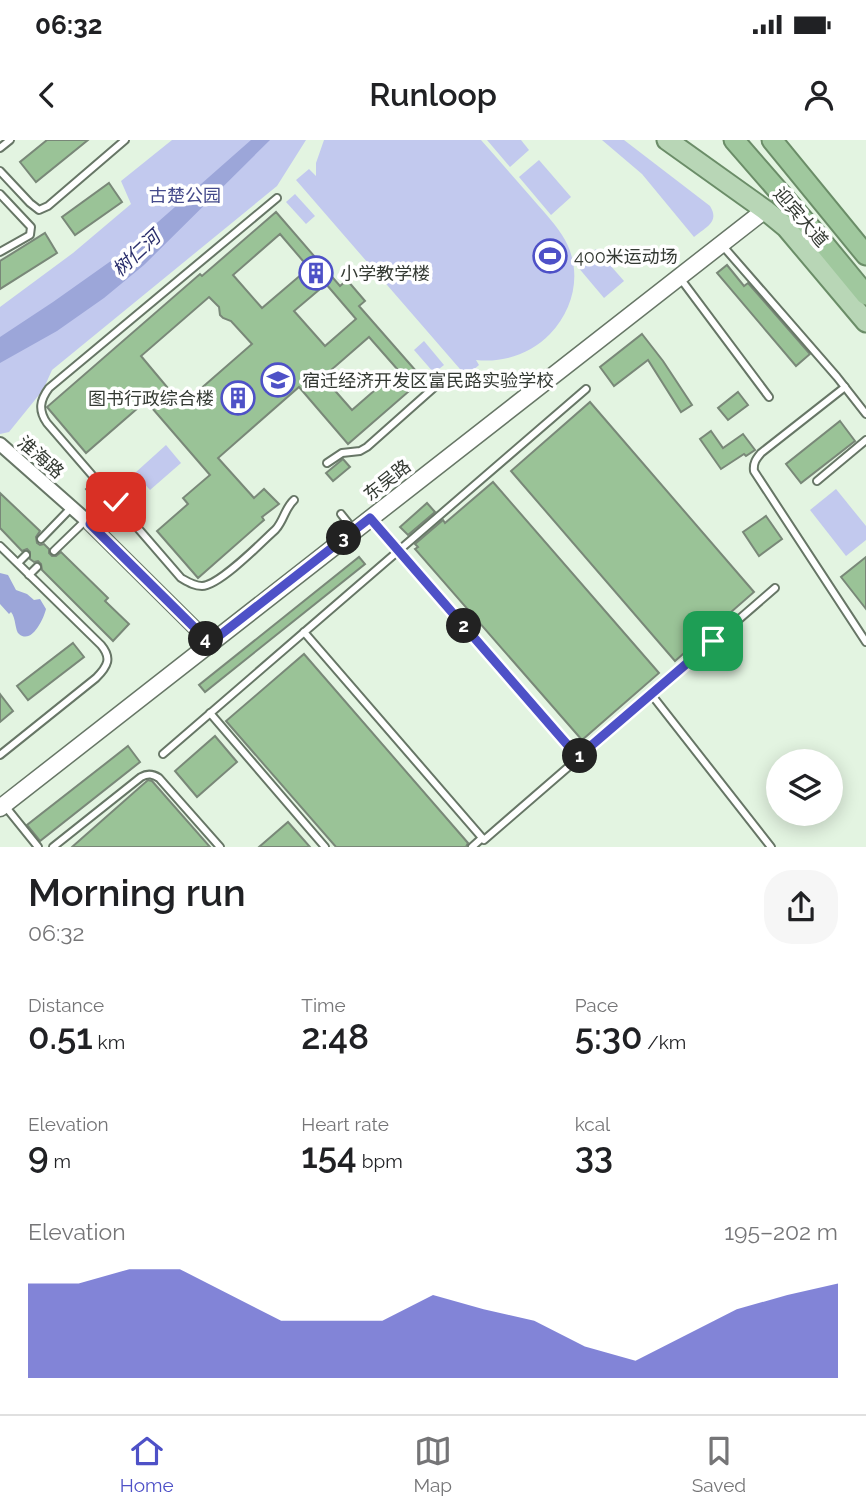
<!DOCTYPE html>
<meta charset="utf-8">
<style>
:root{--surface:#fff;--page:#f6f6f6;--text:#202124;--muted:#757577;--line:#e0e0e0;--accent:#4e51c7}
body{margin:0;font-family:Raleway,"Noto Sans SC",sans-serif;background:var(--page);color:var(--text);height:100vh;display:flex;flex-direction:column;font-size:26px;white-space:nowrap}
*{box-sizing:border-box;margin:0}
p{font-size:23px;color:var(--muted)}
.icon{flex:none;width:38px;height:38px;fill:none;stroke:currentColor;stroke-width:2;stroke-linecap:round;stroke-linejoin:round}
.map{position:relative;height:707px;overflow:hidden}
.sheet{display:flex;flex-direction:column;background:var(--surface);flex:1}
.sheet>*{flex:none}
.buttons{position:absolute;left:766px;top:609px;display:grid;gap:14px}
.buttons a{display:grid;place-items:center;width:77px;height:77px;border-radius:50%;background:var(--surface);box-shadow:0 4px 18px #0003;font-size:35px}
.pin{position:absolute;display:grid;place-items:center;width:60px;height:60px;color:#fff;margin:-30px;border-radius:14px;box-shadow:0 4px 10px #0006}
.km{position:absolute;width:35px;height:35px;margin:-18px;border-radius:50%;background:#222;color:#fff;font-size:19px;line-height:35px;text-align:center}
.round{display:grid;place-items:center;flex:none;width:74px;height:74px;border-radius:28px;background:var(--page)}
.headline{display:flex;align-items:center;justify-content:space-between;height:119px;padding:0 28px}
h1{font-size:38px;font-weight:600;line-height:52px}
.stats{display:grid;grid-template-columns:repeat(3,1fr);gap:10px;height:119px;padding:7px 28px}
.stats div{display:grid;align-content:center}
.stats b{font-size:35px;font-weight:600}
.stats small{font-size:19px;font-weight:400}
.stats p{font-size:19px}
.chart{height:196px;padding:14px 28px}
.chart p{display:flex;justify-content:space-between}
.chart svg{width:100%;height:126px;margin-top:7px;fill:var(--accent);opacity:.7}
.status{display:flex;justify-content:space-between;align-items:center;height:49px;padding:0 35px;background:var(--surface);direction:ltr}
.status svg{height:19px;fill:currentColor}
header{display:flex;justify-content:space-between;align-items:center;height:91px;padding:0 28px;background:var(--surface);font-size:32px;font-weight:600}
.menu{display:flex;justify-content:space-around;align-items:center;height:98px;border-top:2px solid var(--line);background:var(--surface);font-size:19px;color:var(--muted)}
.menu a{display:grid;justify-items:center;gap:4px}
.menu .selected{color:var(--accent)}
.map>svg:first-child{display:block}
.green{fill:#c2c9ee}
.water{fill:#9ca6d9}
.building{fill:#9ac397;stroke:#798878;stroke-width:2;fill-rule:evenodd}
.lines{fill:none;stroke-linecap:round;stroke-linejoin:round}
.service-casing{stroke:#677666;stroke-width:10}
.minor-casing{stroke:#677666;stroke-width:16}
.tertiary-casing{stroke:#677666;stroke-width:19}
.primary-casing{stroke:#6b8d68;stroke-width:23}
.trunk-casing{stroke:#6b8d68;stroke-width:23}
.service{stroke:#fff;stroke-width:6}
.minor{stroke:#fff;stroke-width:12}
.tertiary{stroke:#fff;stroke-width:16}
.primary{stroke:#b8d6b6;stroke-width:19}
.trunk{stroke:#a0c89e;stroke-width:19}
.route-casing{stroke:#fff;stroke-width:14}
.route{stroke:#4e51c7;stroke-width:9}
.labels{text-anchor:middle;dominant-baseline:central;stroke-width:7;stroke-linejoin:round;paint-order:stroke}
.park-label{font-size:18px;fill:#444a8b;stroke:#fff}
.street-label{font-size:18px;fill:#343a33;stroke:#fff}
.poi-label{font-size:18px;fill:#343a33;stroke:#fff;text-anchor:start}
.water-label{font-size:19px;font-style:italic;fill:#2b2f6c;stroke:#fff}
</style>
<div class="status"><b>06:32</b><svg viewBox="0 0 49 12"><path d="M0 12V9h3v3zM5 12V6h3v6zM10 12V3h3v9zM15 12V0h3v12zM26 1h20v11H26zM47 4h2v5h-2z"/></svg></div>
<header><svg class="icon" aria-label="back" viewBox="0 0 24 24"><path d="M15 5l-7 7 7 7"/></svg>Runloop<svg class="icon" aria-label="person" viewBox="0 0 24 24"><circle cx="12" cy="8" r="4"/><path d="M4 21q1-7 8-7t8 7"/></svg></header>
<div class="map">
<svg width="866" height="707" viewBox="0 0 866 707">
<rect width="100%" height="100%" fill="#e3f4e1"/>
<g class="green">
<path d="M 172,0 L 306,0 L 277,46 L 52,230 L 43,250 L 9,292 L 0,294 L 0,167 L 73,113 L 131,64 L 121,41 Z"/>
<path d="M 324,0 L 481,0 C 498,19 514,38 531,57 C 541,69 553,81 562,95 C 583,127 576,167 550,194 C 531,214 503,223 476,220 L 479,225 L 466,236 L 296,40 L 309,29 L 316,36 L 316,23 Z"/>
<path d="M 487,0 L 521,0 L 529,10 L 510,27 Z"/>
<path d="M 602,0 L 624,0 L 710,66 C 720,82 706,87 694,97 L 642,34 Z"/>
<path d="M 539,20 L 571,57 L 551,75 L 519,37 Z"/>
<path d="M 295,54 L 315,76 L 306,84 L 286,62 Z"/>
<path d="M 596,109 L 624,141 L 604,158 L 577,126 Z"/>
<path d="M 424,201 L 444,225 L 434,233 L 414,210 Z"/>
<path d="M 166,305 L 181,323 L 150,350 L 135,333 Z"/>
<path d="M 836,349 L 866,386 L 866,400 L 846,416 L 810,370 Z"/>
</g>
<g class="water">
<path d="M 251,0 L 270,0 L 144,125 L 104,158 L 57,191 L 0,223 L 0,197 L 53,162 L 125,111 Z"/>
<path d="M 0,433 L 8,435 L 16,450 L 27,454 L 34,460 L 40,459 L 46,469 C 44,478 32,505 19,494 C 15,491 16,478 11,472 L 9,474 L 0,464 Z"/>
</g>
<g class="building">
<path d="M 47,0 L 88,0 L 36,42 L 20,22 Z"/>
<path d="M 109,43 L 122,62 L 75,95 L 62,77 Z"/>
<path d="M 276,72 L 340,146 L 347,140 L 365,161 L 359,166 L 423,239 L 348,304 L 299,247 L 218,318 L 254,358 L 264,349 L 279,364 L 262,377 L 264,380 L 198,438 L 157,391 L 188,364 L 183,358 L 210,335 L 146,261 L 86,313 L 47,267 L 200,134 L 202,136 ZM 280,94 L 309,128 L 262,168 L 233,135 ZM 326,144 L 356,179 L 325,206 L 294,171 ZM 209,157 L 219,167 L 220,175 L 223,178 L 231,181 L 252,204 L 182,265 L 141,216 ZM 369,197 L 398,230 L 352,270 L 323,237 Z"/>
<path d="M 45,93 L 57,113 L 0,149 L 0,121 Z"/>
<path d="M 727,125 L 744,146 L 748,143 L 810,214 L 796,226 L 717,133 Z"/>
<path d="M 642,194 L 663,221 L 692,265 L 681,272 L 648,220 L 614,246 L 600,227 Z"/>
<path d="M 738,252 L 748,265 L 728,280 L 718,268 Z"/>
<path d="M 590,262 L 754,452 L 675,521 L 511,331 Z"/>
<path d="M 840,281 L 855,301 L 801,343 L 786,324 Z"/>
<path d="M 711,291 L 723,308 L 743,294 L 755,310 L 746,316 L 744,314 L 721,329 L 700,299 Z"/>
<path d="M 343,319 L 350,327 L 333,341 L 326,333 Z"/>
<path d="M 493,342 L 659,533 L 582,600 L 415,409 L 418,407 L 415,404 L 443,380 L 445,383 Z"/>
<path d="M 92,344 L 105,359 L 99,364 L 86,349 Z"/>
<path d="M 0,353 L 40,391 L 36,397 L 37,403 L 40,405 L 44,404 L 49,409 L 49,413 L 52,416 L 56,416 L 61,412 L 108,458 L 105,461 L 129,484 L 113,501 L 42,430 L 41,424 L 38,421 L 34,422 L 30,419 L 30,412 L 27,409 L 22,411 L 0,388 Z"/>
<path d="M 427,363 L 435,372 L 408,395 L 400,387 Z"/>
<path d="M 766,376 L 782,399 L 759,416 L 743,392 Z"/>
<path d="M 359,417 L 365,424 L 205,552 L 199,545 Z"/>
<path d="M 866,417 L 866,469 L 841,437 Z"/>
<path d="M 73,503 L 84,517 L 28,560 L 17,546 Z"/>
<path d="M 304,514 L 468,703 L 466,707 L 336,707 L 226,581 Z"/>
<path d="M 0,554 L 13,571 L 0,582 Z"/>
<path d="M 215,596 L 237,622 L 197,657 L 175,631 Z"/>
<path d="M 128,606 L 140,622 L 40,701 L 27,685 Z"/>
<path d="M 148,640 L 152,641 L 210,707 L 72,707 Z"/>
<path d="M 288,682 L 310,707 L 259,707 Z"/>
</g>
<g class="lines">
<defs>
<g id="service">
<path d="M 0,8 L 10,0"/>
<path d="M 0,31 L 30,63 L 39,70 L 48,66 L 125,0"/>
<path d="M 0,54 L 31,87 L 30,95 L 0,112"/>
<path d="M 277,58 L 49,248 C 40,260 38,270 47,283 L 181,438 C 188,442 194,446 202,446 C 219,446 262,402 276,389 C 284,380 285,368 294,360"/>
<path d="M 722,105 L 837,237 L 866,274"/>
<path d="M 680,138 L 769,257"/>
<path d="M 845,247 L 761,313 C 756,319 753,323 754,331 L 866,502"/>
<path d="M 327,323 L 342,313 L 360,311 L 367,307 L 438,244"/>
<path d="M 817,341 L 866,300"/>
<path d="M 341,374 L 353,389"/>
<path d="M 371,379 L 578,617"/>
<path d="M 90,384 L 116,362"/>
<path d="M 41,399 L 72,367"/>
<path d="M 0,406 L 101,505 C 112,518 108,526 96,538 L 0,615"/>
<path d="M 54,411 L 86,380"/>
<path d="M 18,423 L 26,415"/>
<path d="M 29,435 L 37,427"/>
<path d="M 304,492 L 484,700 L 775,448"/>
<path d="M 651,554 L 771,707"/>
<path d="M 210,573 L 325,707"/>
<path d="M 163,614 L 586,249"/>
<path d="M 5,666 L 38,707"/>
<path d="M 53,707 L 141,637 C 148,633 153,634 159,638 L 220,707"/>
<path d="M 472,707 L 482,698"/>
</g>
<path id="minor" d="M 0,304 L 86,380 L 210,503"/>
<path id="tertiary" d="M 0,668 L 765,70"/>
<path id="primary" d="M 667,0 L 765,70 L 786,87 L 866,182"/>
<g id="trunk">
<path d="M 734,0 L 815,93 L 866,155"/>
<path d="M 772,0 L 866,115"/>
</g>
</defs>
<use href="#service" class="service-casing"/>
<use href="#minor" class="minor-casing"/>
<use href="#tertiary" class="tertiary-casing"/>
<use href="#primary" class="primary-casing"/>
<use href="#trunk" class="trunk-casing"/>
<use href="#service" class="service"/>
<use href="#minor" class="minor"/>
<use href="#tertiary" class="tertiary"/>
<use href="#primary" class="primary"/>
<use href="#trunk" class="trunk"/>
</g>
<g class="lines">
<defs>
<path id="route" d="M 116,362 L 90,384 L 210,503 L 370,378 L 578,617 L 713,501"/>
</defs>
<use href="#route" class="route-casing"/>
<use href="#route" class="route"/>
</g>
<defs>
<symbol id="stadium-ring" viewBox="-11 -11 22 22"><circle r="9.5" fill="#fff" stroke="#4e51c7" stroke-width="1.5"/><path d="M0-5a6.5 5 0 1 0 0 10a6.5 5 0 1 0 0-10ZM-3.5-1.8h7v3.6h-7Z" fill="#4e51c7"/></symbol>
<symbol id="building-ring" viewBox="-11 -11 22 22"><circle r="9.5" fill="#fff" stroke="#4e51c7" stroke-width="1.5"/><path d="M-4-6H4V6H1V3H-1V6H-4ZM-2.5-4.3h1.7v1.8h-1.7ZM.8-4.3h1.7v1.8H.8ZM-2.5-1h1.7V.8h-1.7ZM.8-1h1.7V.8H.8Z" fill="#4e51c7"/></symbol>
<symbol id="school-ring" viewBox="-11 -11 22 22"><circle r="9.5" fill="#fff" stroke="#4e51c7" stroke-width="1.5"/><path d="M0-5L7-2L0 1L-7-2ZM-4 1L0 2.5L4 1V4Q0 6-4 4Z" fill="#4e51c7"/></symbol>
</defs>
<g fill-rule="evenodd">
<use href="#stadium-ring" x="531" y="97" width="38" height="38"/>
<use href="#building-ring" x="297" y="114" width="38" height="38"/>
<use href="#school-ring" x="259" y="221" width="38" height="38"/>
<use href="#building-ring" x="219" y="239" width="38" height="38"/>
</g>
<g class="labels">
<g class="park-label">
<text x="185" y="55">古楚公园</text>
</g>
<g class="street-label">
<text transform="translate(801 77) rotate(49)">迎宾大道</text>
<text transform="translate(41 317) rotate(41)">淮海路</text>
<text transform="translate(387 340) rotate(-38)">东吴路</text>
</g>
<g class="poi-label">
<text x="574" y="116">400米运动场</text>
<text x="340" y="133">小学教学楼</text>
<text x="302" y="240">宿迁经济开发区富民路实验学校</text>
<text x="214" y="258" text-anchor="end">图书行政综合楼</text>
</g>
<g class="water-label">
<text transform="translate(136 113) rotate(-43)">树仁河</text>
</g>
</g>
</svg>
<div class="buttons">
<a><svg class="icon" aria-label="layers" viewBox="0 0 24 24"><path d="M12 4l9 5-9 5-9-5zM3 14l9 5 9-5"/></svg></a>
</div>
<div class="pin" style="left:713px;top:501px;background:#1e9e55"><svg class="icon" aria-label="arrive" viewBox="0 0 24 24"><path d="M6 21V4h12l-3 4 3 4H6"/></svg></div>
<div class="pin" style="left:116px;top:362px;background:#d93025"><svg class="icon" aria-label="check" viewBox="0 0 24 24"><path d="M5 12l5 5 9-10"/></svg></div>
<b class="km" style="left:580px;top:616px">1</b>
<b class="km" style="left:464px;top:486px">2</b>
<b class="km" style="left:344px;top:398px">3</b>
<b class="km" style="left:206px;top:499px">4</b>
</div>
<section class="sheet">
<div class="headline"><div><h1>Morning run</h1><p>06:32</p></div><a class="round"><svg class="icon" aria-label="share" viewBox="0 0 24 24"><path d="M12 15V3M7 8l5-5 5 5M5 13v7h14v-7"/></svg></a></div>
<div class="stats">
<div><p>Distance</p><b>0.51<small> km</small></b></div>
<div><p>Time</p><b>2:48</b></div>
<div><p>Pace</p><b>5:30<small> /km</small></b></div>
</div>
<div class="stats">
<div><p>Elevation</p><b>9<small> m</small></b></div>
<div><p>Heart rate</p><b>154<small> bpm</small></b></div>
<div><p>kcal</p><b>33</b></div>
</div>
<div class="chart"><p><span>Elevation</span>195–202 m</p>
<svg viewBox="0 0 160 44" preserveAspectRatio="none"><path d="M0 44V11L10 11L20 6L30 6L40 15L50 24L60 24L70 24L80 15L90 20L100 24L110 33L120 38L130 29L140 20L150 15L160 11V44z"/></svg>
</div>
</section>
<nav class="menu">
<a class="selected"><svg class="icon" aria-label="home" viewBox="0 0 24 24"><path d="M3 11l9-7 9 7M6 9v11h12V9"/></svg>Home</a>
<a><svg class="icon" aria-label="map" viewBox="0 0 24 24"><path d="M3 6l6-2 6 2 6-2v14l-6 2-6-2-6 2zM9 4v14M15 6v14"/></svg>Map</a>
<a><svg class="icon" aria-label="saved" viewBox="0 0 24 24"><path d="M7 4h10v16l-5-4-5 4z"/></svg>Saved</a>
</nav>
